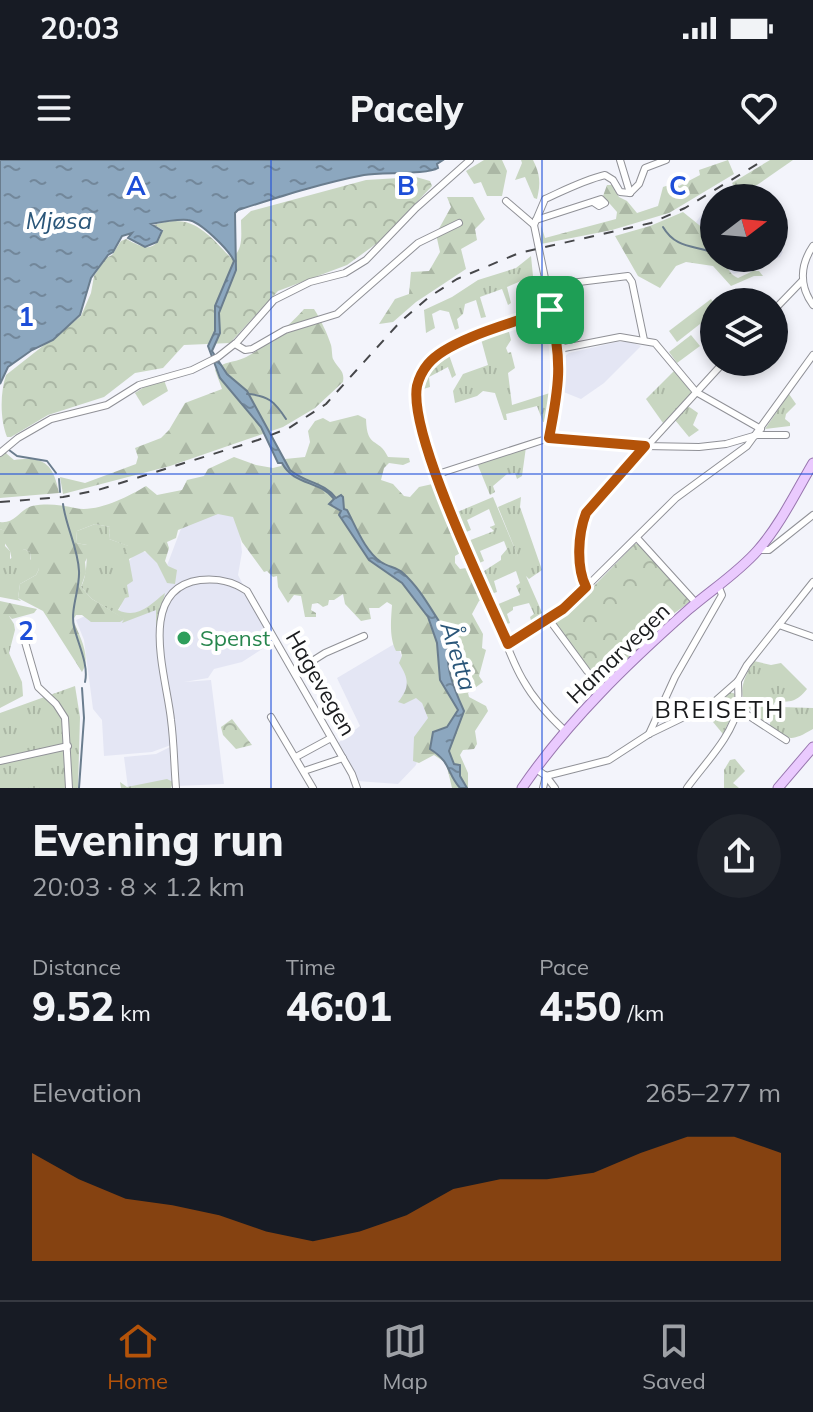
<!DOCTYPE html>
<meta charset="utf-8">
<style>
:root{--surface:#171b24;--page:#20242c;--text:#f1f3f6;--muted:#9ea1a6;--line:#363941;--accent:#b45309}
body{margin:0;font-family:Mulish,sans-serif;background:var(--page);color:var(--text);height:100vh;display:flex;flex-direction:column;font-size:30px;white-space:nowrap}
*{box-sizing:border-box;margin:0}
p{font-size:26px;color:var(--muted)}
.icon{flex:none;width:44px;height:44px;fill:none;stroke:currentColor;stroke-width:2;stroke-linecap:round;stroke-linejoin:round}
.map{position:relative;height:628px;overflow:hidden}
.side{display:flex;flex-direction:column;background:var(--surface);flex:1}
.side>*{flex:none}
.needle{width:52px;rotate:74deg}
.controls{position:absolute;left:700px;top:24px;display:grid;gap:16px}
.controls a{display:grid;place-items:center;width:88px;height:88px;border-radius:50%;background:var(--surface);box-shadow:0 4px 12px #0003;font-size:40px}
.pin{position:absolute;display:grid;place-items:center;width:68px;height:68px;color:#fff;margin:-34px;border-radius:16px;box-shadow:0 4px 12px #0006}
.round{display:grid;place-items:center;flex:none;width:84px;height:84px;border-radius:42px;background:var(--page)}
.overview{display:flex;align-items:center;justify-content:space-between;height:136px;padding:0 32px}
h1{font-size:44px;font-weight:800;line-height:60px}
.stats{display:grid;grid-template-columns:repeat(3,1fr);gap:12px;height:136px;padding:8px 32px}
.stats div{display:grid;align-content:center}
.stats b{font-size:40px;font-weight:800}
.stats small{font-size:22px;font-weight:400}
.stats p{font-size:22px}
.chart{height:224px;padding:16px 32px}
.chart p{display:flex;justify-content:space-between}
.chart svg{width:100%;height:144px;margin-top:8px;fill:var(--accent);opacity:.7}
.status{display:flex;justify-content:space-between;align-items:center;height:56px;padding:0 40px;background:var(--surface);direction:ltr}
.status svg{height:22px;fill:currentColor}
header{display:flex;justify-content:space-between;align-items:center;height:104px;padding:0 32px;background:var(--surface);font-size:36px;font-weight:800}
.dock{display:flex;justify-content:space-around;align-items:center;height:112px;border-top:2px solid var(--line);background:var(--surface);font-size:22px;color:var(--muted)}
.dock a{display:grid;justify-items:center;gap:4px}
.dock .selected{color:var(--accent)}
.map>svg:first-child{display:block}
.built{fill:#e4e6f4}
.grass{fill:url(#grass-tufts)}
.forest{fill:url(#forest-firs)}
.park{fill:url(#park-crowns)}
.pitch{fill:#c8d6c1}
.water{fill:url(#water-ripples);stroke:#6a7d8e;stroke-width:2}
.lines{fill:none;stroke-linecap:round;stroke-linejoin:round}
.stream{stroke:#6a7d8e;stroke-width:2}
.street-casing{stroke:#909197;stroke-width:8}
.primary-casing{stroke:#9876ae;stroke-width:11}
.street{stroke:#fff;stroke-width:6}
.primary{stroke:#eacafe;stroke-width:9}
.rail{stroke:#46474a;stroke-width:2;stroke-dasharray:10 10;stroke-linecap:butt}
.route-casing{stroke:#fff;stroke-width:16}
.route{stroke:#b45309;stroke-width:10}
.grid{fill:none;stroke:#1d4ed8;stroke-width:2;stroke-opacity:0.55}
.leisure-dot{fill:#2e9e5b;stroke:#fff;stroke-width:3}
.labels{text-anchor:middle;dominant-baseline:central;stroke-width:8;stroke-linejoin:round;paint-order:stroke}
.leisure-label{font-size:22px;fill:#27864d;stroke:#fff;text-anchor:start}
.street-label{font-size:22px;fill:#191a1c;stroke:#fff}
.water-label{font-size:24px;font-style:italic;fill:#2a5679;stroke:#fff}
.neighbourhood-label{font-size:24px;letter-spacing:2px;fill:#191a1c;stroke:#fff}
.grid-label{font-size:26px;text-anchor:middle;font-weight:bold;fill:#1d4ed8;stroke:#fff;stroke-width:8;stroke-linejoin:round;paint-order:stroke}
</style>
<div class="status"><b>20:03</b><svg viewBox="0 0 49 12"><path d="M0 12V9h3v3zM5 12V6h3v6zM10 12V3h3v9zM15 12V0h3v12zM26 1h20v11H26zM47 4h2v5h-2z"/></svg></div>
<header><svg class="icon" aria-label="menu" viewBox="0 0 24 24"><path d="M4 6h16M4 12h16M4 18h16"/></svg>Pacely<svg class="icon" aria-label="heart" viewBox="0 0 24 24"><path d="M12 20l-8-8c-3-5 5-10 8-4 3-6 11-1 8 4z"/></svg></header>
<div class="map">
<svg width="813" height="628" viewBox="0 0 813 628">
<defs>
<pattern id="grass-tufts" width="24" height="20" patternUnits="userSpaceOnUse" patternTransform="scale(2)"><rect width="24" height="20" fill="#c8d6c1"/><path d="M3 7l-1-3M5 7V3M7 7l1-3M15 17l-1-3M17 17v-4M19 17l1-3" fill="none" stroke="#abb7a5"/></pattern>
<pattern id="forest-firs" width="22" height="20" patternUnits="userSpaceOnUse" patternTransform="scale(2)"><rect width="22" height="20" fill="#c8d6c1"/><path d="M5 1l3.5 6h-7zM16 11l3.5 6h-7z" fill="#abb7a5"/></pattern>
<pattern id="park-crowns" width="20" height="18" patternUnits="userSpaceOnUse" patternTransform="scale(2)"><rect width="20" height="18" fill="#c8d6c1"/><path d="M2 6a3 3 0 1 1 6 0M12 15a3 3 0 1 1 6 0" fill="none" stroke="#abb7a5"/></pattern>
<pattern id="water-ripples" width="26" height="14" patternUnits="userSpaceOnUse" patternTransform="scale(2)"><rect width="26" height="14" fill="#8ca7bf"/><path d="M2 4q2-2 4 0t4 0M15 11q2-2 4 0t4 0" fill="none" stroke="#72879a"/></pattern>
</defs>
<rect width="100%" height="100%" fill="#f3f4fb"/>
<g class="built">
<path d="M 757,25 L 767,38 L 731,38 L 733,36 Z"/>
<path d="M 714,50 L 714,88 L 696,62 L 702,54 L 705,57 Z"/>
<path d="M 774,85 L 783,92 L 780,97 L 734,114 L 726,109 L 720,98 L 774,98 Z"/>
<path d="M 617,182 L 631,182 L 641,186 L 604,223 L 581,239 L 561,231 L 564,197 L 569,193 Z"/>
<path d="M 221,351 L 238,359 L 242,392 L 238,415 L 273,482 L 242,502 L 214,509 L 208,518 L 184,522 L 211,520 L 224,624 L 128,628 L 124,597 L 156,594 L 176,584 L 169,525 L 171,585 L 152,592 L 104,596 L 102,560 L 93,549 L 84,480 L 76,460 L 90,454 L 116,458 L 125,434 L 128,402 L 138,391 L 155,394 L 166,408 L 182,366 Z"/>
<path d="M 396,483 L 429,559 L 416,605 L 398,624 L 357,621 L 338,583 L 360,566 L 337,518 Z"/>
</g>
<g class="grass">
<path d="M 531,96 L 533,116 L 507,127 L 511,143 L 508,145 L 502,129 L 480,137 L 486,157 L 481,158 L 476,140 L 465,144 L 463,154 L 457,159 L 459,168 L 455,170 L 449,152 L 440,150 L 432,154 L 435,168 L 426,173 L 424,150 L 452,137 L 478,120 L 516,108 Z"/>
<path d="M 508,168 L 511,180 L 506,188 L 508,193 L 511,192 L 515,208 L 508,213 L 512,245 L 553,232 L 550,261 L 543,262 L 537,246 L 506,254 L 507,260 L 504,260 L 495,233 L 483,231 L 477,236 L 455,243 L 453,231 L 463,214 L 488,205 L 481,179 Z"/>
<path d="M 448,192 L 456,215 L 452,218 L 448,207 L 429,217 L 430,227 L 420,230 C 425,212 433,202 448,192 Z"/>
<path d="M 674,211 L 692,233 L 663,263 L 646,239 Z"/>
<path d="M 164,220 L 168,231 L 143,246 L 135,233 L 147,225 Z"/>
<path d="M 789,234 L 796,244 L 786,254 L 785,259 L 790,263 L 790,266 L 765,269 Z"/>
<path d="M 688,246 L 698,253 L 693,265 L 699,270 L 689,277 L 675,260 Z"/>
<path d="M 526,287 L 522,316 L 517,319 L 515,313 L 507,314 L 493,326 L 495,332 L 490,335 L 477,303 Z"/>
<path d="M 493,337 L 519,399 L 498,347 L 521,337 L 520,347 L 542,410 L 529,419 L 526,416 L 544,457 L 532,464 L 530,457 L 534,454 L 529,443 L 513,447 L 513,450 L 507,454 L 510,463 L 504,465 L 496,445 L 520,435 L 516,426 L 520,423 L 516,411 L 494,421 L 497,432 L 491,434 L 481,413 L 501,400 L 501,396 L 507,389 L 504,381 L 480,391 L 484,401 L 477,404 L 468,381 L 494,371 L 490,367 L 495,365 L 489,349 L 467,360 L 471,370 L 464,373 L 455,353 Z"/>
<path d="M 95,364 L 110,367 L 109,379 L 129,386 L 127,399 L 129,399 L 133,421 L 127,425 L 129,437 L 125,438 L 118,450 C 138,460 152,443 165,433 L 156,471 L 156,450 L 122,463 L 124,459 L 92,439 L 81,427 C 87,416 87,397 87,385 L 76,383 L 77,371 Z"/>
<path d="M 0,369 L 5,371 L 5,386 L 10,391 L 10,399 L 24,389 L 30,392 L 30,399 L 39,409 L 36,415 L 20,424 L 18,438 L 21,441 L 0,437 Z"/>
<path d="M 0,456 L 9,456 L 14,464 L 15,470 L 9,493 L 22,522 L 23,536 L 0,548 Z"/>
<path d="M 754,501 L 771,505 L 781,503 L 807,529 C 797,542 790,542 775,542 L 764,561 C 737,543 737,528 754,501 Z"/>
<path d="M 75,526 L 80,557 L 78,628 L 0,628 L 0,553 Z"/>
<path d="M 730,532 L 735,534 L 733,553 L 723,574 L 713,562 L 716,543 Z"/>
<path d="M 781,547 L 813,548 L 813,569 C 792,581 790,581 769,568 L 773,551 Z"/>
<path d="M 735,599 L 745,611 L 733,623 L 739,628 L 724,628 L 724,610 L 730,600 Z"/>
<path d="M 167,619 L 173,622 L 171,628 L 121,628 L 120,622 L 127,627 Z"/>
</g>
<g class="forest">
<path d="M 484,0 L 502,0 L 507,11 L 502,36 L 487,36 L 481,22 L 474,24 L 466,11 Z"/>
<path d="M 521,0 L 533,0 C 540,14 541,23 537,39 L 534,38 L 525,17 L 515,20 L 522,3 Z"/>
<path d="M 728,0 L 734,14 L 669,53 L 612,70 L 541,84 L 541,65 L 545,78 L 616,59 L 617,52 L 603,36 L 607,25 L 612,25 L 619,37 L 627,41 L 637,53 L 658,46 L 663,27 L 675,23 L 679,26 L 700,15 L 699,10 Z"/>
<path d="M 770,0 L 793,0 L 757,25 L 738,34 L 732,23 Z"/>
<path d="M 447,37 L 473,37 L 485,59 L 475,69 L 477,80 L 461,89 L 466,109 L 416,142 L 393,162 L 379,164 L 395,139 L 409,134 L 411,112 L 429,111 L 440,92 L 436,74 L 451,47 Z"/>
<path d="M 683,52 L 714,77 L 714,98 L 727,98 C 725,106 730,115 738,118 L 753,111 L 759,111 L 763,116 L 754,116 L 731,126 L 713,106 L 686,102 L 676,106 L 660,128 L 638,116 L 615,76 L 650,66 Z"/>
<path d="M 304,149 L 314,149 C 320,158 328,175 331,185 C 332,188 332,197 333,199 C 338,209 345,210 343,222 L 315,248 L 283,267 L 170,306 L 63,334 L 60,317 L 85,323 L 136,304 L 138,297 L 135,288 L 161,278 L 169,270 L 185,243 L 222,229 L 215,210 C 224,201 233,203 244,198 C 261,191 291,164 304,149 Z"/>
<path d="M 358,255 L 366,259 C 367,290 378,276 388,297 L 409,298 L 410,302 L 403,305 L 389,303 L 384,308 L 381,320 L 393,324 L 404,336 L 410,337 L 419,327 L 437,323 L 465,390 L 455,396 L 455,403 L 460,409 L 472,407 L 486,438 L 479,441 L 472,454 L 483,474 L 482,488 L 486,490 L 479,516 L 483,522 L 468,533 L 469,537 L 486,546 L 488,551 L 475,571 L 477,584 L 474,589 L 463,590 L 460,595 L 468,613 L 468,628 L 452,628 L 446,603 L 434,595 L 419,603 L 413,601 L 414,577 L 428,558 L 422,543 L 416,538 L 404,544 L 398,542 C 410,527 409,519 399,503 L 402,496 L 401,491 L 396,491 C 389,477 391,460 392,445 L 387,442 L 379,448 L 369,448 L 371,459 L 361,461 L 345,444 L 343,434 L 334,440 L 329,440 L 328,445 L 323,447 L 318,443 L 312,444 L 311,450 L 316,453 L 316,457 L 305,457 L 301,436 L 294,435 L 288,443 L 278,427 L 277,416 L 273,417 L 267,411 L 264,412 L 242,382 L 233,357 L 218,354 L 178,370 L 176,378 L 167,382 L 169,388 L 165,401 L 168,406 L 177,410 L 175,424 L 167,423 L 157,403 L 145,391 L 129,399 L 122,399 L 128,386 L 109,379 L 110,367 L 95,364 L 77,371 L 76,383 L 87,385 L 91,390 L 85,402 L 86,412 L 81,427 L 92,439 L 125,459 L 120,462 L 91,462 L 82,455 L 76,455 L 73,460 C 79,475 92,497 82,512 L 43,451 L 18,438 L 20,424 L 36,415 L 39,409 L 31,405 L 30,392 L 24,389 L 19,395 L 17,403 L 13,405 L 10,391 L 2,379 L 4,371 L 0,369 L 0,362 C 15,364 19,350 32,346 C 48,343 60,345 75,348 C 96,353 128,337 146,326 L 157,335 L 182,330 L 187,320 L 204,316 L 208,309 L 234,297 L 256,305 L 273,308 L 281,306 L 285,299 L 305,297 L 310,282 L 308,271 L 315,261 L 323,258 L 330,262 Z"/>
<path d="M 0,288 L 14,300 C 45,296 53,304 59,333 L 0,338 Z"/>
<path d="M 0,441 L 37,449 L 34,453 L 12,459 L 9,456 L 0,456 Z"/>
</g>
<g class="park">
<path d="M 416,17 L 430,21 L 432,26 L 380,81 L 347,105 L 278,131 L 230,183 L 184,185 L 163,208 L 135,213 L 104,237 L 48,255 L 11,277 L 7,277 C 0,260 0,233 6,215 L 81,156 L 91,133 L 94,116 L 106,98 L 112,95 L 121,81 L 126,79 C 144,88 154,95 163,70 L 154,65 C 192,52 207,73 231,98 C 244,91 241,74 241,60 L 251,51 L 366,20 Z"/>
<path d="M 635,384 L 639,384 L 690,442 L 666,459 L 644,484 L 601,522 L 588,508 L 552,459 L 593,427 Z"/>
<path d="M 232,559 L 252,585 L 236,589 L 223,575 L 221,567 Z"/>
</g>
<g class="pitch">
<path d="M 711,139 L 714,143 L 714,153 L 677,182 L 669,171 Z"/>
<path d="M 691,175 L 700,186 L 677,203 L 669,192 Z"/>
<path d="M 653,420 L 673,445 L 627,485 L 606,461 Z"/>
</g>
<path class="water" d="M 0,0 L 443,0 L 437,4 L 438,8 C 427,15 382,12 364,15 C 322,23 279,37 238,50 L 235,53 L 236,110 L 219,153 L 220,173 L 212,191 L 227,214 L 247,231 L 290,310 C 305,323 324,322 336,338 L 341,335 L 343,337 L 344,349 L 347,350 C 356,367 365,391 381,402 C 388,407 397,407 403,413 C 422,430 433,454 447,473 C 446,507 450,520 464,551 L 449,591 L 454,604 L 460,605 L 460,616 L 467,628 L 460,628 C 446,612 452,603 430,589 L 433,572 L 447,567 L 458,550 L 440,520 L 437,483 L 428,457 L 402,423 L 369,400 L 339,355 L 341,351 L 329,344 L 334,339 C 320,320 294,326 282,303 L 278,303 L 261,267 L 220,218 L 208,186 L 215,171 L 215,146 L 234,101 C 229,90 200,61 188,60 C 179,59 160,62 151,64 L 162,71 L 157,82 L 145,87 L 128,78 L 132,73 L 122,76 L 113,92 L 108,95 L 91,118 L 80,155 L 53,180 L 32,190 L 8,207 L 0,224 Z"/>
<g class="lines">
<g class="stream">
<path d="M 663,67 C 676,89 694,85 714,93"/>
<path d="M 247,234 C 268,235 275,242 286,259"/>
<path d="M 9,290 L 17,296 L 47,301 L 56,313"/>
<path d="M 59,319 L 60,332"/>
<path d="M 63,344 C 66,367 78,388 79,411 C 80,429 70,449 74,467 C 78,484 89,505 85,522"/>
<path d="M 79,628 L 84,558 L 82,528"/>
</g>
<defs>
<g id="street">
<path d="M 620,0 L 630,33"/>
<path d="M 630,33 L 639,24 L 645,8 L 666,0"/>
<path d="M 506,41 L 534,65 L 558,181 L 560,218 L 549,278"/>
<path d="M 536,60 L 601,39 L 605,43 L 599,46 L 593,42"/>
<path d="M 534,65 L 545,39 C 565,30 584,20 605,15 L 613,20 L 620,32 L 630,33"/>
<path d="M 813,86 C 800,105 799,126 813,145"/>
<path d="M 546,126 L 628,116 L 632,122 L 644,180"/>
<path d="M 550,150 C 515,163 440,179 422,213 C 400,255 473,402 492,447 C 502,471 510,498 523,520 C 533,538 550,557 565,571"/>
<path d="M 774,150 L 802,121"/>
<path d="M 235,184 L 245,190 L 252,189 L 285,170 L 337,154 L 418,83 L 459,63"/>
<path d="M 559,189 L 620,177 L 655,183 L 696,232 L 761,269"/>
<path d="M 0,293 L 18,278 L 51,259 L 107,245 L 139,225 L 192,210 L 218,197 L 237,182 L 274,140 L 310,122 L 345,113 L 366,100 L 416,48 L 470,0"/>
<path d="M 438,314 L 549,278 L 645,286 L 699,287 L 726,284 L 757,275 L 786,275"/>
<path d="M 637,378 L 696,443"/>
<path d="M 758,390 L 769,390 L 813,355"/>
<path d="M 586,427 C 576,407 578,374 586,353 L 724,202"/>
<path d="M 548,458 L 587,511"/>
<path d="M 779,465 L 813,477"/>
<path d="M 25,482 L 38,527 L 56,544 L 65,558 L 69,628"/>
<path d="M 508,484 L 570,443 L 676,338 L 747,286 L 813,195"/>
<path d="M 295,512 L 325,493 L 364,476"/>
<path d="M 737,548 L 786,580"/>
<path d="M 271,557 L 313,628"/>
<path d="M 649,574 L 675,517 L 722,435 L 718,425"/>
<path d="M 296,597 L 331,578"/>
<path d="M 0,601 L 68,586"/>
<path d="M 536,609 L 546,616 L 609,600 L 649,574 L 713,543 L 738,521 L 747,505 L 813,422"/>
<path d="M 304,611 L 343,598"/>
<path d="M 546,616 L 555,628"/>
<path d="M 176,628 C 174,605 174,582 171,560 C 167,518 135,429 200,420 C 218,418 232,421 247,431 L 352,614 L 357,628"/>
<path d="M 543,628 L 546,616"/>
<path d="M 687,628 C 704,604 733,576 738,546 C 739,538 738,529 738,521"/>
</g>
<g id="primary">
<path d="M 522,628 C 568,561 627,504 688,450 C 711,430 738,413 758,390 C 780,365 796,332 813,303"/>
<path d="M 778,628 L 813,587"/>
</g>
</defs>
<use href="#street" class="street-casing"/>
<use href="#primary" class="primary-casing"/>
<use href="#street" class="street"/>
<use href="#primary" class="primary"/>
<path class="rail" d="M 0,342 L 63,337 L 98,330 L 258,280 L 289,268 L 326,244 L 400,162 L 429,137 L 457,119 L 519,93 L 651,63 L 685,48 L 764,0"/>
</g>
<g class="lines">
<defs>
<path id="route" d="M 550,150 C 563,201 559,227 549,278 L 645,286 L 586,353 C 578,374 576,407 586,427 L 563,449 L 508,484 C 486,433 408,274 417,226 C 419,218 423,210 428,204 C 448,179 519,161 550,150 Z"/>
</defs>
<use href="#route" class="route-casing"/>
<use href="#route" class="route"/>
</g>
<path class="grid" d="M 271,0 L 271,628M 542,0 L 542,628M 0,314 L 813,314"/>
<circle class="leisure-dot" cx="184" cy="478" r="8"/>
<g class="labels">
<g class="leisure-label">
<text x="200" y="478">Spenst</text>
</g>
<g class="street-label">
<text transform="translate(618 493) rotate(-44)">Hamarvegen</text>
<text transform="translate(321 523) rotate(60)">Hagevegen</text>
</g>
<g class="water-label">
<text x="59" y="60">Mjøsa</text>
<text transform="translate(459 496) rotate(73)">Åretta</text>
</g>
<g class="neighbourhood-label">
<text x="720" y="549">BREISETH</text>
</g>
</g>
<g class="grid-label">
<text x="136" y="35">A</text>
<text x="406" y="35">B</text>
<text x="678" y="35">C</text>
<text x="26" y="166">1</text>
<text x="26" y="480">2</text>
</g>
</svg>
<div class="controls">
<a><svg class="needle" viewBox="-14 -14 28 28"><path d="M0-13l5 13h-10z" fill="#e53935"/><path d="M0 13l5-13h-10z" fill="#9ea1a6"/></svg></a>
<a><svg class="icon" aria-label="layers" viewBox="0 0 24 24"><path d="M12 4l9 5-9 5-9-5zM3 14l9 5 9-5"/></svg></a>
</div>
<div class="pin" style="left:550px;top:150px;background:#1e9e55"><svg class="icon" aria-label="arrive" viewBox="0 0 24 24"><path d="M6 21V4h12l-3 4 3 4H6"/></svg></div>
</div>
<section class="side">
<div class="overview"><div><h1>Evening run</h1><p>20:03 · 8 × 1.2 km</p></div><a class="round"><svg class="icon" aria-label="share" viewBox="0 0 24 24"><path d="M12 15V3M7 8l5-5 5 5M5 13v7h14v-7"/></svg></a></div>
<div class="stats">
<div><p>Distance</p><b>9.52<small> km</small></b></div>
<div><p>Time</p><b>46:01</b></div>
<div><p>Pace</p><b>4:50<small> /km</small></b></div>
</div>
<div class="chart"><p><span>Elevation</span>265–277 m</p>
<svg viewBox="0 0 160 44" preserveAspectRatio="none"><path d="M0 44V11L10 19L20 25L30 27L40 30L50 35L60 38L70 35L80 30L90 22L100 19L110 19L120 17L130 11L140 6L150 6L160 11V44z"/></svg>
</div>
</section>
<nav class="dock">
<a class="selected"><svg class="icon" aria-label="home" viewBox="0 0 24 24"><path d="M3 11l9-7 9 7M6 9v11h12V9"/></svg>Home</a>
<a><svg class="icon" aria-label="map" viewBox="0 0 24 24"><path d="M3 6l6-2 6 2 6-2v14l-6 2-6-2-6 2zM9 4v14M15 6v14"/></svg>Map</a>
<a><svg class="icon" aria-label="saved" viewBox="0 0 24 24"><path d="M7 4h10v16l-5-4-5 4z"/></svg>Saved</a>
</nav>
